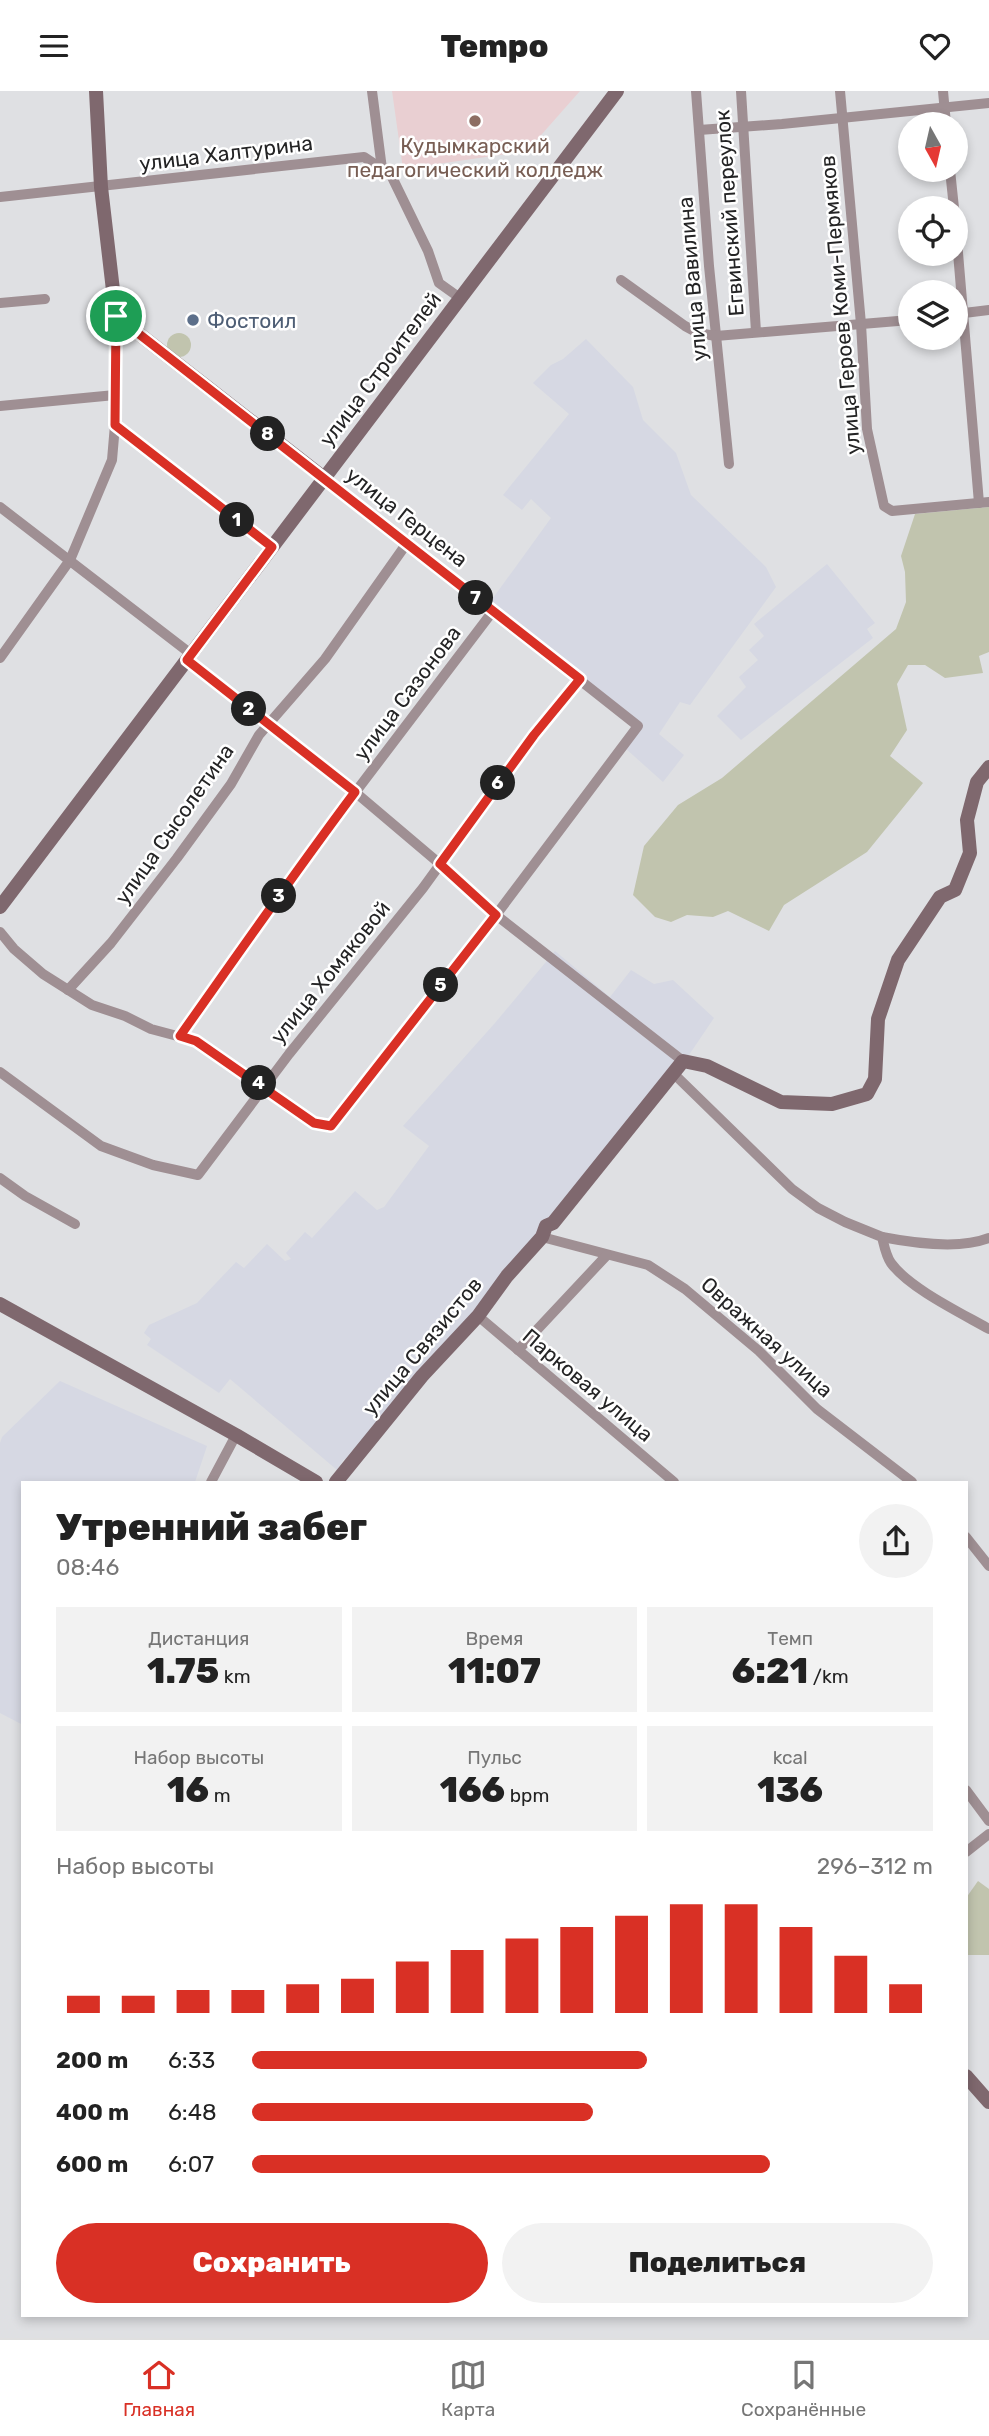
<!DOCTYPE html>
<html lang="ru">
<meta charset="utf-8">
<style>
:root{--surface:#fff;--page:#f2f2f2;--text:#222;--muted:#767676;--line:#e0e0e0;--accent:#d93025}
body{margin:0;font-family:Rubik,sans-serif;background:var(--page);color:var(--text);height:100vh;display:flex;flex-direction:column;font-size:26px;white-space:nowrap}
*{box-sizing:border-box;margin:0}
p{font-size:23px;color:var(--muted)}
.icon{flex:none;width:38px;height:38px;fill:none;stroke:currentColor;stroke-width:2;stroke-linecap:round;stroke-linejoin:round}
.map{position:relative;flex:1;overflow:hidden}
.panel{position:absolute;left:21px;top:1390px;width:947px;height:836px;display:flex;flex-direction:column;background:var(--surface);border-radius:0px;box-shadow:0 4px 10px #0003}
.panel>*{flex:none}
.needle{width:46px;rotate:172deg}
.fabs{position:absolute;left:898px;top:21px;display:grid;gap:14px}
.fabs a{display:grid;place-items:center;width:70px;height:70px;border-radius:50%;background:var(--surface);box-shadow:0 4px 10px #0003;font-size:35px}
.pin{position:absolute;display:grid;place-items:center;width:60px;height:60px;color:#fff;margin:-30px;border:4px solid #fff;border-radius:50%;box-shadow:0 2px 7px #0007}
.km{position:absolute;width:35px;height:35px;margin:-18px;border-radius:50%;background:#222;color:#fff;font-size:19px;line-height:35px;text-align:center}
.round{display:grid;place-items:center;flex:none;width:74px;height:74px;border-radius:37px;background:var(--page)}
.headline{display:flex;align-items:center;justify-content:space-between;height:119px;padding:0 35px}
h1{font-size:38px;font-weight:800;line-height:52px}
.stats{display:grid;grid-template-columns:repeat(3,1fr);gap:10px;height:119px;padding:7px 35px}
.stats div{display:grid;align-content:center;border-radius:0px;background:var(--page);text-align:center}
.stats b{font-size:35px;font-weight:800}
.stats small{font-size:19px;font-weight:400}
.stats p{font-size:19px}
.chart{height:196px;padding:14px 35px}
.chart p{display:flex;justify-content:space-between}
.chart svg{width:100%;height:126px;margin-top:7px;stroke:var(--accent);stroke-width:6}
.primary-button{display:flex;gap:14px;margin-top:auto;padding:14px 35px}
.primary-button a{flex:1;height:80px;border-radius:42px;background:var(--accent);color:#fff;font-size:28px;font-weight:800;line-height:80px;text-align:center}
.primary-button a+a{background:var(--page);color:var(--text)}
ul{padding:0 35px;list-style:none;font-size:23px}
li{display:grid;grid-template-columns:112px 84px 1fr;align-items:center;height:52px}
li i{height:18px;border-radius:9px;background:var(--accent)}
header{display:flex;justify-content:space-between;align-items:center;height:91px;padding:0 35px;background:var(--surface);font-size:32px;font-weight:800}
.dock{display:flex;justify-content:space-around;align-items:center;height:98px;border-top:2px solid var(--line);background:var(--surface);font-size:19px;color:var(--muted)}
.dock a{display:grid;justify-items:center;gap:4px}
.dock .selected{color:var(--accent)}
.map>svg:first-child{display:block}
.built{fill:#d6d8e3}
.education{fill:#e9cfd2}
.green{fill:#c1c4ae}
.lines{fill:none;stroke-linecap:round;stroke-linejoin:round}
.street{stroke:#9f8f93;stroke-width:10}
.secondary{stroke:#7f686e;stroke-width:14}
.route-casing{stroke:#fff;stroke-width:14}
.route{stroke:#d93025;stroke-width:9}
.education-dot{fill:#8d6e63;stroke:#fff;stroke-width:2.5}
.service-dot{fill:#5c6f8a;stroke:#fff;stroke-width:2.5}
.labels{text-anchor:middle;dominant-baseline:central;stroke-width:5;stroke-linejoin:round;paint-order:stroke}
.education-label{font-size:21px;fill:#785e54;stroke:#fff}
.street-label{font-size:21px;fill:#242425;stroke:#fff}
.service-label{font-size:21px;fill:#4e5e75;stroke:#fff;text-anchor:start}
</style>
<header><svg class="icon" aria-label="menu" viewBox="0 0 24 24"><path d="M4 6h16M4 12h16M4 18h16"/></svg>Tempo<svg class="icon" aria-label="heart" viewBox="0 0 24 24"><path d="M12 20l-8-8c-3-5 5-10 8-4 3-6 11-1 8 4z"/></svg></header>
<div class="map">
<svg width="989" height="2247" viewBox="0 0 989 2247">
<rect width="100%" height="100%" fill="#dfe0e3"/>
<g class="built">
<path d="M 586,248 L 633,296 L 643,329 L 676,362 L 691,404 L 766,476 L 776,496 L 690,614 L 680,611 L 659,643 L 684,664 L 663,691 L 625,657 L 642,634 L 488,514 L 551,427 L 531,408 L 522,419 L 503,404 L 569,323 L 533,292 L 551,274 L 563,268 Z"/>
<path d="M 827,473 L 875,532 L 867,538 L 873,547 L 741,649 L 717,625 L 746,596 L 739,586 L 758,569 L 749,559 L 764,545 L 754,533 Z"/>
<path d="M 555,860 L 610,906 L 631,879 L 654,893 L 673,889 L 714,927 L 672,989 L 354,1379 L 344,1368 L 337,1379 L 230,1288 L 219,1302 L 147,1254 L 151,1248 L 144,1242 L 149,1234 L 197,1212 L 236,1171 L 244,1177 L 267,1153 L 285,1170 L 291,1168 L 286,1162 L 305,1141 L 312,1147 L 355,1100 L 377,1119 L 384,1116 L 429,1055 L 403,1035 L 495,932 Z"/>
<path d="M 60,1290 L 207,1355 L 195,1391 L 23,1391 L 23,1634 L 0,1622 L 0,1352 L 2,1346 Z"/>
</g>
<path class="education" d="M 392,0 L 580,0 L 527,60 L 403,78 Z"/>
<g class="green">
<circle cx="179" cy="254" r="12"/>
<path d="M 989,416 L 989,561 L 979,565 L 983,582 L 945,587 L 925,574 L 908,574 L 897,593 L 907,639 L 890,665 L 923,692 L 867,761 L 784,814 L 769,840 L 728,820 L 713,826 L 687,824 L 671,831 L 655,826 L 633,804 L 644,755 L 678,714 L 722,687 L 896,538 L 906,511 L 905,481 L 901,465 L 915,423 Z"/>
<path d="M 978,1790 L 989,1798 L 989,1864 L 966,1864 L 966,1807 Z"/>
</g>
<g class="lines">
<g class="street">
<path d="M 372,0 L 382,78"/>
<path d="M 696,0 L 709,175 L 729,373"/>
<path d="M 741,0 L 756,241"/>
<path d="M 840,0 L 861,233 L 867,338 L 884,415 L 892,420 L 989,411"/>
<path d="M 943,0 L 946,33"/>
<path d="M 699,39 L 782,33 L 989,12"/>
<path d="M 950,79 L 954,117"/>
<path d="M 0,106 L 364,66 L 391,84 L 428,160 L 439,192 L 460,207"/>
<path d="M 956,138 L 979,412"/>
<path d="M 621,189 L 685,235 L 698,242 L 716,245 L 910,229"/>
<path d="M 0,212 L 45,208"/>
<path d="M 956,223 L 989,219"/>
<path d="M 0,315 L 115,304"/>
<path d="M 115,334 L 272,456"/>
<path d="M 0,416 L 191,563"/>
<path d="M 0,567 L 70,469 L 112,369 L 115,334 L 116,225"/>
<path d="M 187,569 L 355,701 L 440,773 L 496,824 L 683,970"/>
<path d="M 0,841 L 14,858 L 43,883 L 92,914 L 125,925 L 151,938 L 196,950 L 314,1032 L 331,1036 L 496,824 L 638,635 L 324,387"/>
<path d="M 68,899 L 111,852 L 177,767 L 231,693 L 259,644 L 325,568 L 407,452"/>
<path d="M 180,945 L 260,834 L 294,782 L 493,520"/>
<path d="M 0,981 L 101,1055 L 153,1074 L 198,1084 L 289,963 L 423,797 L 534,644 L 580,588"/>
<path d="M 673,982 L 792,1098 L 818,1117 L 845,1131 L 882,1146 C 884,1154 886,1165 891,1172 C 909,1197 961,1222 989,1238"/>
<path d="M 0,1087 L 25,1105 L 75,1133"/>
<path d="M 542,1146 L 648,1174 L 685,1198 L 759,1260 L 817,1318 L 912,1391"/>
<path d="M 882,1146 C 913,1152 959,1159 989,1147"/>
<path d="M 478,1225 L 674,1391"/>
<path d="M 518,1259 L 607,1164"/>
<path d="M 211,1391 L 236,1344"/>
<path d="M 966,1446 L 989,1475"/>
<path d="M 966,1699 L 989,1730"/>
<path d="M 966,1761 L 989,1743"/>
</g>
<g class="secondary">
<path d="M 96,0 L 101,96 L 116,225 L 324,387"/>
<path d="M 0,816 L 617,0"/>
<path d="M 0,1213 L 236,1344 L 316,1391"/>
<path d="M 336,1391 L 422,1285 L 478,1225 L 507,1185 L 542,1146 L 546,1135 L 553,1132 L 683,970 L 707,975 L 781,1011 L 832,1013 L 867,1003 L 875,988 L 878,928 L 898,869 L 940,806 L 955,799 L 970,762 L 967,729 L 977,691 L 989,676"/>
<path d="M 966,1985 L 989,2011"/>
</g>
</g>
<g class="lines">
<defs>
<path id="route" d="M 116,225 L 580,588 L 534,644 L 440,773 L 496,824 L 331,1035 L 314,1032 L 196,950 L 180,945 C 238,863 295,781 355,701 L 187,569 L 272,456 L 115,334 Z"/>
</defs>
<use href="#route" class="route-casing"/>
<use href="#route" class="route"/>
</g>
<circle class="education-dot" cx="475" cy="30" r="7"/>
<circle class="service-dot" cx="193" cy="229" r="7"/>
<g class="labels">
<g class="education-label">
<text x="475" y="54">Кудымкарский<tspan x="475" dy="24">педагогический колледж</tspan></text>
</g>
<g class="street-label">
<text transform="translate(226 62) rotate(-7)">улица Халтурина</text>
<text transform="translate(729 122) rotate(-94)">Егвинский переулок</text>
<text transform="translate(692 188) rotate(-95)">улица Вавилина</text>
<text transform="translate(840 214) rotate(-95)">улица Героев Коми-Пермяков</text>
<text transform="translate(380 278) rotate(-53)">улица Строителей</text>
<text transform="translate(407 426) rotate(38)">улица Герцена</text>
<text transform="translate(407 602) rotate(-53)">улица Сазонова</text>
<text transform="translate(174 733) rotate(-55)">улица Сысолетина</text>
<text transform="translate(330 881) rotate(-51)">улица Хомяковой</text>
<text transform="translate(767 1246) rotate(42)">Овражная улица</text>
<text transform="translate(422 1255) rotate(-50)">улица Связистов</text>
<text transform="translate(588 1294) rotate(40)">Парковая улица</text>
</g>
<g class="service-label">
<text x="207" y="229">Фостоил</text>
</g>
</g>
</svg>
<div class="fabs">
<a><svg class="needle" viewBox="-14 -14 28 28"><path d="M0-13l5 13h-10z" fill="#e53935"/><path d="M0 13l5-13h-10z" fill="#767676"/></svg></a>
<a><svg class="icon" aria-label="locate" viewBox="0 0 24 24"><circle cx="12" cy="12" r="6"/><path d="M12 2v4M12 18v4M2 12h4M18 12h4"/></svg></a>
<a><svg class="icon" aria-label="layers" viewBox="0 0 24 24"><path d="M12 4l9 5-9 5-9-5zM3 14l9 5 9-5"/></svg></a>
</div>
<div class="pin" style="left:116px;top:225px;background:#1e9e55"><svg class="icon" aria-label="arrive" viewBox="0 0 24 24"><path d="M6 21V4h12l-3 4 3 4H6"/></svg></div>
<b class="km" style="left:237px;top:429px">1</b>
<b class="km" style="left:249px;top:618px">2</b>
<b class="km" style="left:279px;top:805px">3</b>
<b class="km" style="left:259px;top:992px">4</b>
<b class="km" style="left:441px;top:894px">5</b>
<b class="km" style="left:498px;top:692px">6</b>
<b class="km" style="left:476px;top:507px">7</b>
<b class="km" style="left:268px;top:343px">8</b>
<section class="panel">
<div class="headline"><div><h1>Утренний забег</h1><p>08:46</p></div><a class="round"><svg class="icon" aria-label="share" viewBox="0 0 24 24"><path d="M12 15V3M7 8l5-5 5 5M5 13v7h14v-7"/></svg></a></div>
<div class="stats">
<div><p>Дистанция</p><b>1.75<small> km</small></b></div>
<div><p>Время</p><b>11:07</b></div>
<div><p>Темп</p><b>6:21<small> /km</small></b></div>
</div>
<div class="stats">
<div><p>Набор высоты</p><b>16<small> m</small></b></div>
<div><p>Пульс</p><b>166<small> bpm</small></b></div>
<div><p>kcal</p><b>136</b></div>
</div>
<div class="chart"><p><span>Набор высоты</span>296–312 m</p>
<svg viewBox="0 0 160 44" preserveAspectRatio="none"><path d="M5 44V38M15 44V38M25 44V36M35 44V36M45 44V34M55 44V32M65 44V26M75 44V22M85 44V18M95 44V14M105 44V10M115 44V6M125 44V6M135 44V14M145 44V24M155 44V34"/></svg>
</div>
<ul>
<li><b>200 m</b>6:33<i style="width:58%"></i></li>
<li><b>400 m</b>6:48<i style="width:50%"></i></li>
<li><b>600 m</b>6:07<i style="width:76%"></i></li>
</ul>
<div class="primary-button"><a>Сохранить</a><a>Поделиться</a></div>
</section>
</div>
<nav class="dock">
<a class="selected"><svg class="icon" aria-label="home" viewBox="0 0 24 24"><path d="M3 11l9-7 9 7M6 9v11h12V9"/></svg>Главная</a>
<a><svg class="icon" aria-label="map" viewBox="0 0 24 24"><path d="M3 6l6-2 6 2 6-2v14l-6 2-6-2-6 2zM9 4v14M15 6v14"/></svg>Карта</a>
<a><svg class="icon" aria-label="saved" viewBox="0 0 24 24"><path d="M7 4h10v16l-5-4-5 4z"/></svg>Сохранённые</a>
</nav>
